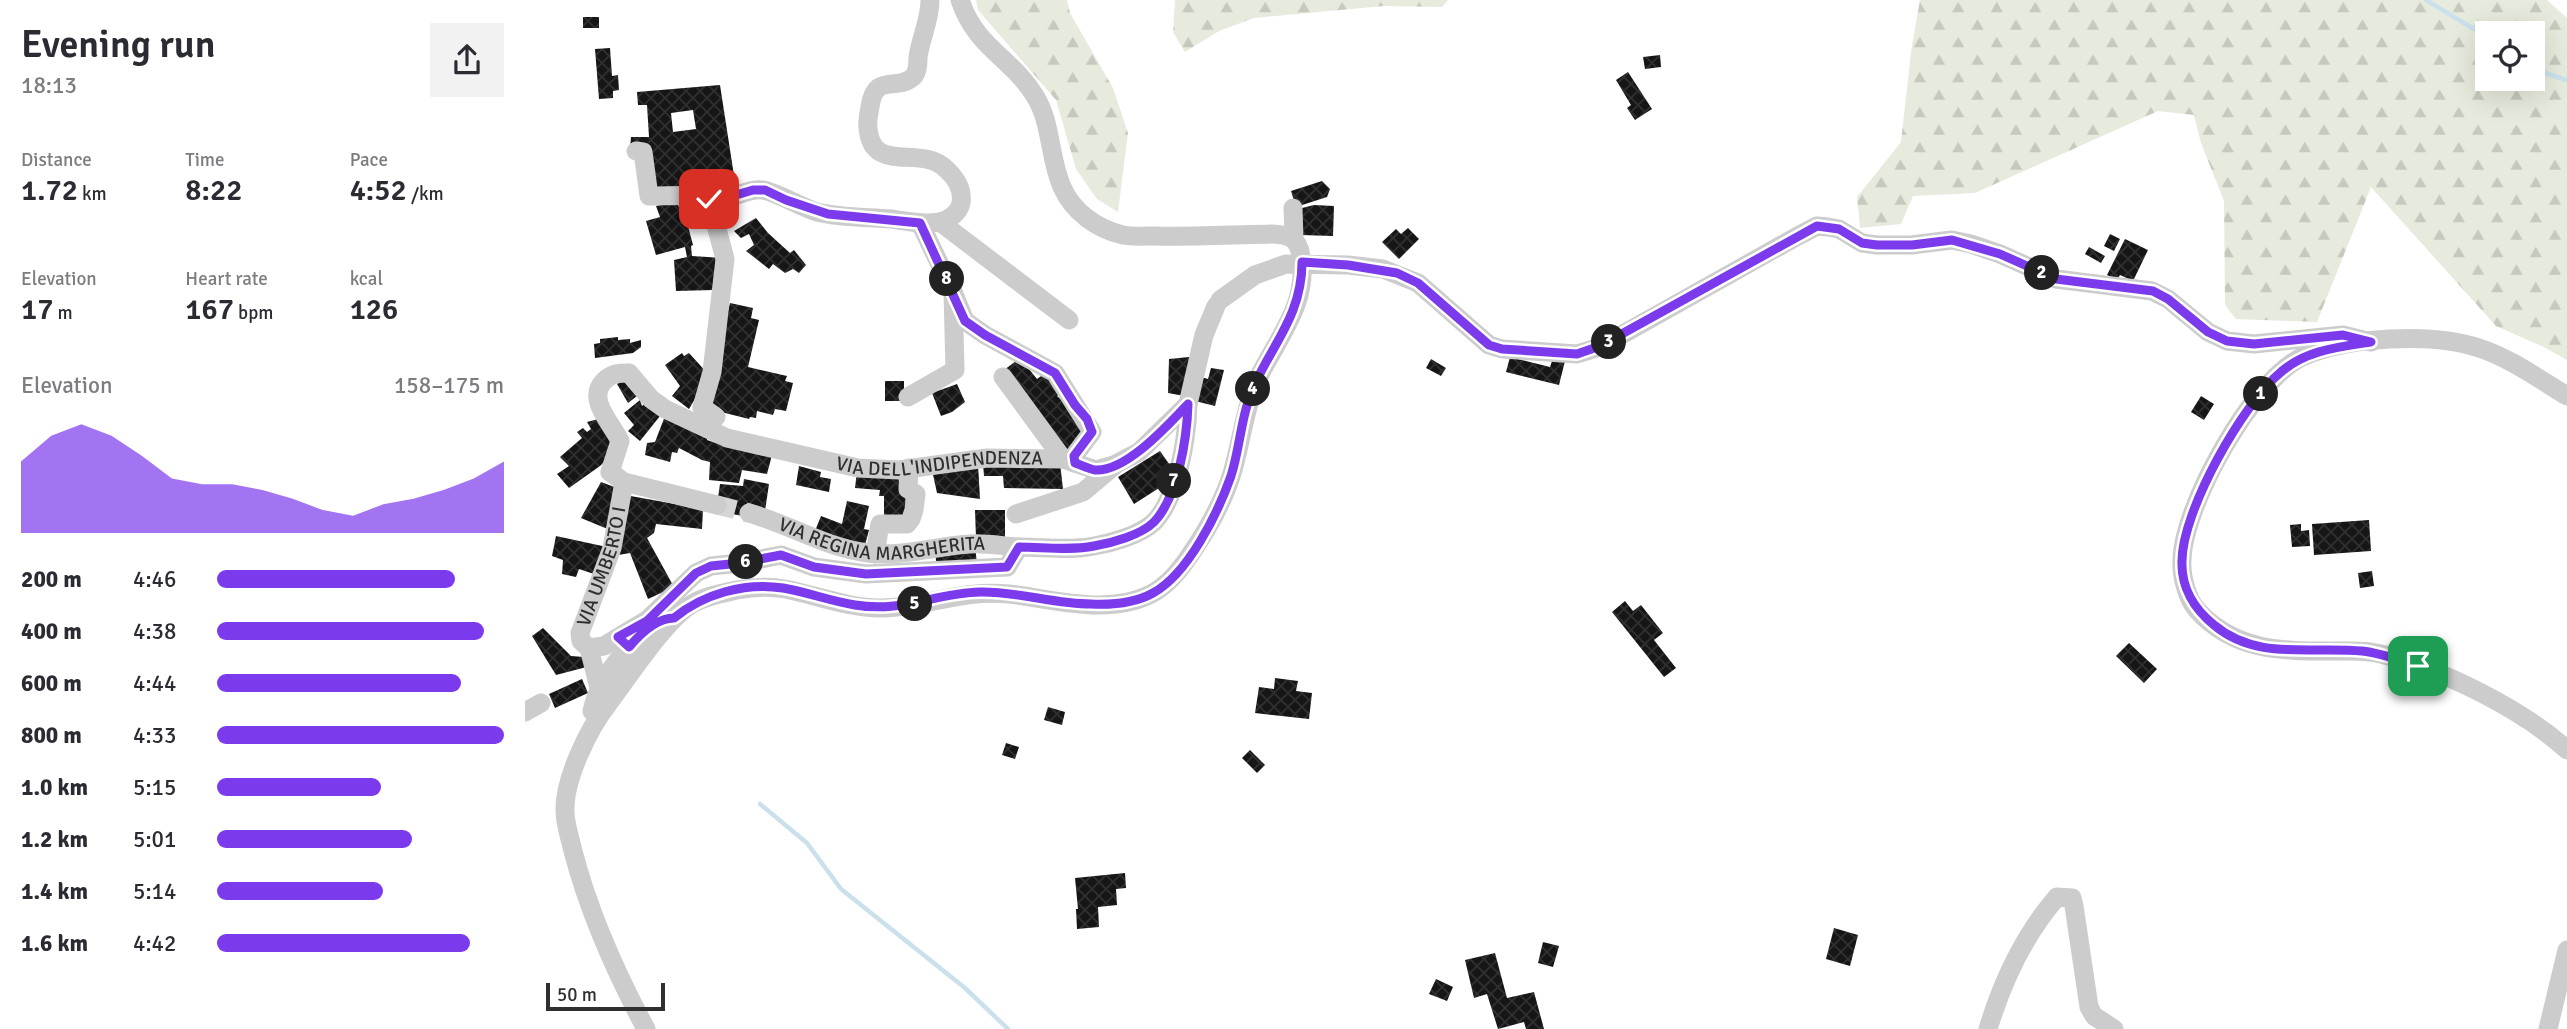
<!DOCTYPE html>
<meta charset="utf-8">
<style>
:root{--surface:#fff;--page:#f2f2f3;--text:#2b2b33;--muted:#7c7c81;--accent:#7c3aed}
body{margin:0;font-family:Signika,sans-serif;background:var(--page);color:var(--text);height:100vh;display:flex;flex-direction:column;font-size:26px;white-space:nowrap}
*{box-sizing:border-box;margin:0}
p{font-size:23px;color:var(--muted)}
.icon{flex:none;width:38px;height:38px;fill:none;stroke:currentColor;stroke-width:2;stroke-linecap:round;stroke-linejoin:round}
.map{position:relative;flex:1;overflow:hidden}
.drawer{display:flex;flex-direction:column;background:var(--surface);width:525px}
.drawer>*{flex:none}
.tools{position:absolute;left:1950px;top:21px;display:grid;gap:14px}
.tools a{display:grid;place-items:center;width:70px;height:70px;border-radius:0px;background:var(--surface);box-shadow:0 7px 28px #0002;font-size:35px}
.scale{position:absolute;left:21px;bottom:18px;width:119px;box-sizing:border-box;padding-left:7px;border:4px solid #2f2f2f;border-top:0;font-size:19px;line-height:24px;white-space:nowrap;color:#2f2f2f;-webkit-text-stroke:5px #fff;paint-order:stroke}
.pin{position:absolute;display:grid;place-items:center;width:60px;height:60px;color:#fff;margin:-30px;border-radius:14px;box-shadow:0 4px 10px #0006}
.km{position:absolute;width:35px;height:35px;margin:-18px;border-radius:50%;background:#222;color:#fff;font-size:19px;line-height:35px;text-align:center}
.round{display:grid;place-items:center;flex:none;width:74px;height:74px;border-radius:0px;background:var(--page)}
.headline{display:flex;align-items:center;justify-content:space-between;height:119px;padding:0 21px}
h1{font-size:38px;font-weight:600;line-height:52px}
.figures{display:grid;grid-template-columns:repeat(3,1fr);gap:10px;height:119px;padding:7px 21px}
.figures div{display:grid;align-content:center}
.figures b{font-size:30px;font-weight:600}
.figures small{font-size:19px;font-weight:400}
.figures p{font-size:19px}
.chart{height:196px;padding:14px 21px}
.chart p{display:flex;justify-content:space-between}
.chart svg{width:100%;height:126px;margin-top:7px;fill:var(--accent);opacity:.7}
ul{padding:0 21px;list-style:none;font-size:23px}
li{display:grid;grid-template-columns:112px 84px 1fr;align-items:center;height:52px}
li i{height:18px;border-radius:9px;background:var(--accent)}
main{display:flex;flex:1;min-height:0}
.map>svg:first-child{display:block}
.forest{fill:url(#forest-firs);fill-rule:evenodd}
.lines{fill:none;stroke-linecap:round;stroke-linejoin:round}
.stream{stroke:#cae1eb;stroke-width:4.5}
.building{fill:url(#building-cross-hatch);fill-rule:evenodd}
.minor-tunnel{stroke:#d5d5d5;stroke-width:19;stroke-dasharray:19 10;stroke-linecap:butt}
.minor{stroke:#ccc;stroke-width:19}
.route-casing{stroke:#fff;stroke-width:14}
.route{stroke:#7c3aed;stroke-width:9}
.labels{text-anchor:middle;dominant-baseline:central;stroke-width:7;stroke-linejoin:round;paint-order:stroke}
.street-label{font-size:19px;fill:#2f2f2f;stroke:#fff}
</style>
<main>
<section class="drawer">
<div class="headline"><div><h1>Evening run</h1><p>18:13</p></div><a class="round"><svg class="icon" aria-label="share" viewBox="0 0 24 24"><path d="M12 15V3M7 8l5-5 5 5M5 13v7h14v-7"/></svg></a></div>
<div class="figures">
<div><p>Distance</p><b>1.72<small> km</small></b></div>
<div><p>Time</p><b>8:22</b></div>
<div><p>Pace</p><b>4:52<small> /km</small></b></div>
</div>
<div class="figures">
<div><p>Elevation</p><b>17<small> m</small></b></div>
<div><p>Heart rate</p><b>167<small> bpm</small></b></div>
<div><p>kcal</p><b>126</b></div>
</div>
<div class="chart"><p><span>Elevation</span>158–175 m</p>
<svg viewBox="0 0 160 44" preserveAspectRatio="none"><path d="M0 44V19L10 10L20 6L30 10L40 17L50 25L60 27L70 27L80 29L90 32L100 36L110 38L120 34L130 32L140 29L150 25L160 19V44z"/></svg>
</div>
<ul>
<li><b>200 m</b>4:46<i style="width:83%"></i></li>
<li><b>400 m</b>4:38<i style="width:93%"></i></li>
<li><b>600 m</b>4:44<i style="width:85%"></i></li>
<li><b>800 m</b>4:33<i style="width:100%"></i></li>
<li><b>1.0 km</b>5:15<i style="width:57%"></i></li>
<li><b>1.2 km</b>5:01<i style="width:68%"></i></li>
<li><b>1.4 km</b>5:14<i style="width:58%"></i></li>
<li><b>1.6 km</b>4:42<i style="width:88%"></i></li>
</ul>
</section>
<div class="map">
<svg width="2042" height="1029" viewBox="0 0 2042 1029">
<defs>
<pattern id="forest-firs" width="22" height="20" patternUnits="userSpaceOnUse" patternTransform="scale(1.75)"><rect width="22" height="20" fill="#e6ebdd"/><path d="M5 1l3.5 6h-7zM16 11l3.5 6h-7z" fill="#c6cabe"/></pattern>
<pattern id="building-cross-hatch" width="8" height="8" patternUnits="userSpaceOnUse" patternTransform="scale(1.75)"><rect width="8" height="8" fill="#161616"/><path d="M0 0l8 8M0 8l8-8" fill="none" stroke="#303030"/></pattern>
</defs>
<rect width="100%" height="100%" fill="#fff"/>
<g class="forest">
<path d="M 451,0 L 542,0 L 545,13 L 588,88 L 603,133 L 593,212 L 572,199 L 551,169 L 531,100 L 453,10 Z"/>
<path d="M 650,0 L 923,0 L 917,7 L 859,6 L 729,18 L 694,31 L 660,52 L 648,32 Z"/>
<path d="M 1395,0 L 2022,0 L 2042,18 L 2042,360 L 2019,347 L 1971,326 L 1846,187 L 1792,322 L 1711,319 L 1700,305 L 1699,201 L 1676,143 L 1669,115 L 1633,111 L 1450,193 L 1388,196 L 1376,224 L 1335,228 L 1332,197 L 1376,142 L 1386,52 ZM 1962,33 L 2007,33 L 2007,79 L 1962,79 Z"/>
</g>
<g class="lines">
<g class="stream">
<path d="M 1901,0 L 1962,37"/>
<path d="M 2007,64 L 2023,74 L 2042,80"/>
<path d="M 235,804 L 282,843 L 316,889 L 440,988 L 483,1029"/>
</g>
</g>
<g class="building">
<rect x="58" y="17" width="16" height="11"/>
<path d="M 85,48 L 87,76 L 93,75 L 94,90 L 88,91 L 88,98 L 74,99 L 70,49 Z"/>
<path d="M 1135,55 L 1136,67 L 1120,69 L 1118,57 Z"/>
<path d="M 1103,72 L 1127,109 L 1110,120 L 1102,108 L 1106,105 L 1091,80 Z"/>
<path d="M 195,85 L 210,182 L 196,183 L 199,195 L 184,197 L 182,185 L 130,190 L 105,149 L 106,137 L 124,137 L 122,105 L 113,105 L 112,92 ZM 168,110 L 171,129 L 148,132 L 146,113 Z"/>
<path d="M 797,181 L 805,189 L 802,197 L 771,207 L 766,191 Z"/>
<path d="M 152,201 L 155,211 L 159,211 L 168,245 L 166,246 L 167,256 L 198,258 L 194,279 L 188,279 L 188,290 L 151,291 L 149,260 L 162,257 L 160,247 L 131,255 L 121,221 L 135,217 L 131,206 Z"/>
<path d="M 789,205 L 809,206 L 808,236 L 775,235 L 777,208 Z"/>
<path d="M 231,218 L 243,233 L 265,253 L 269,250 L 281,265 L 274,273 L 268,269 L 260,273 L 248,264 L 244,269 L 221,251 L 229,245 L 224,234 L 216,238 L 209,231 Z"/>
<path d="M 883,228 L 894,239 L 874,259 L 857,242 L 871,229 L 876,234 Z"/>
<path d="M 1585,234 L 1595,239 L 1589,251 L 1579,246 Z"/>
<path d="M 1600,239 L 1623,250 L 1608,281 L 1595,275 L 1592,280 L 1582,275 Z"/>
<path d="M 1564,247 L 1580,256 L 1576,263 L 1560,254 Z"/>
<path d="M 205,303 L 228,308 L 226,318 L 234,320 L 223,367 L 262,376 L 260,381 L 268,383 L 261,411 L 250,409 L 248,415 L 232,411 L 231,418 L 225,417 L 224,419 L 180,408 Z"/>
<path d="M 93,337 L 93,340 L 105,339 L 105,343 L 116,340 L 116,347 L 108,353 L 70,358 L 69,344 L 75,343 L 75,339 Z"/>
<path d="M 157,353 L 159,356 L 164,353 L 184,375 L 164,409 L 147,396 L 155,386 L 140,365 Z"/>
<path d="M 674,356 L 665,397 L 643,393 L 644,359 Z"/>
<path d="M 985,357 L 1025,367 L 1028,358 L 1040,361 L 1034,385 L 981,372 Z"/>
<path d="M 495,358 L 512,379 L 523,371 L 535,394 L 532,396 L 540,403 L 564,435 L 539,455 L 479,370 Z"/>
<path d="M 906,359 L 921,368 L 916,376 L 901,368 Z"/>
<path d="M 686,368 L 699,370 L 690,406 L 670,401 L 676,377 L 683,379 Z"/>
<path d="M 103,378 L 112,396 L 103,403 L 92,384 Z"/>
<rect x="360" y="381" width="19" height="20"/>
<path d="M 432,384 L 440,402 L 427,412 L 416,416 L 407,393 Z"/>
<path d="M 1676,396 L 1689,404 L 1679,420 L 1666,412 Z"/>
<path d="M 115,400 L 117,406 L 122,401 L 135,416 L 115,441 L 103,431 L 109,425 L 99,413 Z"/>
<path d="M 140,416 L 183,433 L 182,440 L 191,443 L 247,455 L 242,474 L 217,470 L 214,483 L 184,480 L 185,462 L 177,460 L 154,448 L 152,453 L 147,452 L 145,462 L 120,455 L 122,443 L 130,442 Z"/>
<path d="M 77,418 L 90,451 L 75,466 L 44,488 L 32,474 L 44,466 L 35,457 L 57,438 L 52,432 L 58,428 L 62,432 L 66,429 L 62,422 Z"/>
<path d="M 635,451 L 647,468 L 638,478 L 642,483 L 609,504 L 593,477 Z"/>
<path d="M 535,463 L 538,489 L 479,488 L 478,476 L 459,476 L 458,464 Z"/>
<path d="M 453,464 L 455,499 L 412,493 L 407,470 Z"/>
<path d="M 274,466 L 296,472 L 295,477 L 306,479 L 304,492 L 271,485 Z"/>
<path d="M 332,471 L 380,475 L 381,521 L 359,521 L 359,496 L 354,496 L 355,490 L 330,488 Z"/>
<path d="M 219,479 L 244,484 L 240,511 L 223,517 L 191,511 L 195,484 L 218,486 Z"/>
<path d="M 76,482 L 92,488 L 85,530 L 56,518 Z"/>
<path d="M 100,495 L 178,509 L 177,529 L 131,524 L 129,533 L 122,538 L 149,587 L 123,599 L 105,553 L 87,556 Z"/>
<path d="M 322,501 L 344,506 L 339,529 L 344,530 L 339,549 L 290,531 L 296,516 L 317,524 Z"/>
<path d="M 450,510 L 480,510 L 480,538 L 451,538 Z"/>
<path d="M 1844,520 L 1846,551 L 1789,555 L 1787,524 Z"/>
<path d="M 1776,524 L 1776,531 L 1784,530 L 1785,546 L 1767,547 L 1765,525 Z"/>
<path d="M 31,536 L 82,547 L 75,576 L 54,569 L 51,577 L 37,574 L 38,560 L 27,556 Z"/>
<path d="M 450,546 L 452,564 L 412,569 L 410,551 Z"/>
<path d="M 1847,571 L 1849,586 L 1835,588 L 1833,573 Z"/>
<path d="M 1100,601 L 1108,611 L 1116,605 L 1138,633 L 1129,640 L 1151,668 L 1139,677 L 1087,612 Z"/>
<path d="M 18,628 L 46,656 L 59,657 L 73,664 L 31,675 L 7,636 Z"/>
<path d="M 1604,643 L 1632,669 L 1619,683 L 1591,656 Z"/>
<path d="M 750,678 L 773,681 L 771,691 L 787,693 L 784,719 L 730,713 L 734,687 L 749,689 Z"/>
<path d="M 57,679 L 63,693 L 30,708 L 24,694 Z"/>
<path d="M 523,707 L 540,712 L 537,725 L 519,720 Z"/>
<path d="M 481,743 L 494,747 L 490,759 L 477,755 Z"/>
<path d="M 725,750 L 740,765 L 732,773 L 717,758 Z"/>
<path d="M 600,873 L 601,888 L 591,889 L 592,905 L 573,907 L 574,927 L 552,929 L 551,909 L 553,909 L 550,878 Z"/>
<path d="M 1309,928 L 1333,935 L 1325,966 L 1301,959 Z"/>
<path d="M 1018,942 L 1034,946 L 1028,967 L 1013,963 Z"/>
<path d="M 970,953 L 982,998 L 1009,992 L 1019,1029 L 1001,1029 L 999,1022 L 973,1029 L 962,994 L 949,998 L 940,960 Z"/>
<path d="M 911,979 L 928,987 L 922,1001 L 904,994 Z"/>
</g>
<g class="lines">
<path class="minor-tunnel" d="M 192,505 L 224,513"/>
<g class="minor">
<path d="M 111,151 L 118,152 L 124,196 C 141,196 160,195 177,196 C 184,197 189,199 197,199 C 211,198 223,188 238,190 C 251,192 276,207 292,212 C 316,218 342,217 366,219 C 381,221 398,225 414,222 C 424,220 434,213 436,203 C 438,190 431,178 422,170 C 397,143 347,176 343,128 C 342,121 344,113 345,107 C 350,72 371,92 388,77 C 393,72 393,63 393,57 C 396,37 405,20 405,0"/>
<path d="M 184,199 L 200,259 L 187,372 L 177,407 L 191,417"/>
<path d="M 768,208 L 769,239"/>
<path d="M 415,222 L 544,320"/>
<path d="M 428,292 L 440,321 L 460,335 L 530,373 L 567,432 L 549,456 L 549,463"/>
<path d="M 695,300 L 730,275 L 761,264 L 823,265 L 858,269 L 893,283 L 964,345 L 977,349 L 1052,354 L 1075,347 L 1271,237 L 1292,226 L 1303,227 L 1314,229 L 1337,243 L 1352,245 L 1386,245 L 1427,240 L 1446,244 L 1475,254 L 1531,279 L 1627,291 L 1643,299 L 1683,332 L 1702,341 L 1729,344 L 1818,335 L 1846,342"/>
<path d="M 478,377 L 538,459"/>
<path d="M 2042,396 C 2014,379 1985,358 1954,348 C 1907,332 1822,337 1777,357 C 1728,380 1657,507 1657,561 C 1656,575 1662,599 1672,610 C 1711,653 1761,651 1814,651 C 1828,651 1842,650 1856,654 C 1916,669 1996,708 2042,750"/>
<path d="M 383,397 L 430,370 L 428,292 L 395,223"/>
<path id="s1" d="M 192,505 L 99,482 L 85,472 L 95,441 C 87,424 61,399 79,381 C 87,373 94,373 104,373 L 126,399 L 140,409 L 202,438 L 333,468 L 374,470 L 462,458 L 538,459 L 571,470 L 589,465 L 614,452 L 663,404 L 679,335 L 691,306"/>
<path id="s2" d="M 224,513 C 264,524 301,548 343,553 C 377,557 411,546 445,544 C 461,543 478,546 494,547"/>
<path d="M 491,514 L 558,492 L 589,466"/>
<path d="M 350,554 L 355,524 L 382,524 L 386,519 L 389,510 L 391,494 L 383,489 L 384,468"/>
<path d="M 64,648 L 79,646 L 122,620 L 171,573 L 186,566 L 215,563 L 256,555 L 289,567 L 341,574 L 482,567 L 494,547 C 518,547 545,551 569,546 C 587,543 615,535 629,522 C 653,497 662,438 663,404"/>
<path id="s3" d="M 64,648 L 56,641 L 55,633 L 87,548 L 99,482"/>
<path d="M 64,648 L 74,688"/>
<path d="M 0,712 L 16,703"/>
<path d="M 73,717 L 67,711 C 74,678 99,650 124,628"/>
<path d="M 121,1029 C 91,973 64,913 48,851 C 45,838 40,824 40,811 C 39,779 64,728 83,704 C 103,678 140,620 167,604 C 180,596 198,593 212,590 C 228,587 244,586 260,589 C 291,595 323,608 355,608 C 400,608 435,589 484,594 C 529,599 583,616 626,594 C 642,586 655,570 665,555 C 683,529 699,501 708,470 C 718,434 721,398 740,365 C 759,330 783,298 776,256 C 773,238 765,235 748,234 C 709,235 669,237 630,236 C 620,236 608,237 598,235 C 572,229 548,212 537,187 C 524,158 527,123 510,96 C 486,57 451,48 435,0"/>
<path d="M 1463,1029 C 1477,983 1500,934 1532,897 L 1547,898 L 1549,906 L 1564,1007 L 1569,1016 L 1589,1029"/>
<path d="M 2023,1029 L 2042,950"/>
</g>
</g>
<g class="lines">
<defs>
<path id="route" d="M 184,199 L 201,198 L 228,190 L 240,190 L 261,200 L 303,214 L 395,223 L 440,321 L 460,335 L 530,373 L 550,405 L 562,419 L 567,432 L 549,456 L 550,463 C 556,465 564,469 570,470 C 601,472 643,425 663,404 C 662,438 653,497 629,522 C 616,535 587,543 569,546 C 545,551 518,547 494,547 L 482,567 L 341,574 L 289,567 L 256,555 L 215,563 L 186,566 L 171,573 L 122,621 L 93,637 L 104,647 C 115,634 131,618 149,618 C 178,594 220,582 258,588 C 282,592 305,601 330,605 C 377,613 410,593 455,592 C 492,591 529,604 566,604 C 586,605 610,603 628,593 C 663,574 693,513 706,476 C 713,454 715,431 721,409 C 736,354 777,324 777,262 L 823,265 L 872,273 L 893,283 L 964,345 L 977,349 L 1052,354 L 1075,346 L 1292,226 L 1314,229 L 1337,243 L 1352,245 L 1387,245 L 1427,240 L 1475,254 L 1531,279 L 1628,291 L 1643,299 L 1683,332 L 1702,341 L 1729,344 L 1818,335 L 1846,342 C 1814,347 1781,350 1756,372 C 1718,403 1657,511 1657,561 C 1656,587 1669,609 1689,625 C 1732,661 1785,646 1837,651 C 1856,653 1874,660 1893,666"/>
</defs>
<use href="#route" class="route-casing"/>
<use href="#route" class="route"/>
</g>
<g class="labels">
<g class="street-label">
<text stroke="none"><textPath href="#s1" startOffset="576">VIA DELL'INDIPENDENZA</textPath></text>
<text stroke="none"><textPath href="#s2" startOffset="138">VIA REGINA MARGHERITA</textPath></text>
<text stroke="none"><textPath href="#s3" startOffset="89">VIA UMBERTO I</textPath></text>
</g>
</g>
</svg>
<div class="tools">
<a><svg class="icon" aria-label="locate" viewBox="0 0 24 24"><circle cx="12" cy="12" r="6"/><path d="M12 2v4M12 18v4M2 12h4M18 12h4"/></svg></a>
</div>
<div class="scale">50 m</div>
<div class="pin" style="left:1893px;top:666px;background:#1e9e55"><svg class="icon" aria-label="arrive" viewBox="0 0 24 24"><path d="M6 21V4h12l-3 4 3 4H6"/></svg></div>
<div class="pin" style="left:184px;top:199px;background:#d93025"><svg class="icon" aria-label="check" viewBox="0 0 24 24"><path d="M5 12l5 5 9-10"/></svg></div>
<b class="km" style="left:1736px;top:394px">1</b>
<b class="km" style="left:1517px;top:273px">2</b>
<b class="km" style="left:1084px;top:342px">3</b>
<b class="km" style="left:728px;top:389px">4</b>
<b class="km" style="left:390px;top:604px">5</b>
<b class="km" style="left:221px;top:562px">6</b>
<b class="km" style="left:649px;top:481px">7</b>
<b class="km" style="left:422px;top:279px">8</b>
</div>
</main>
